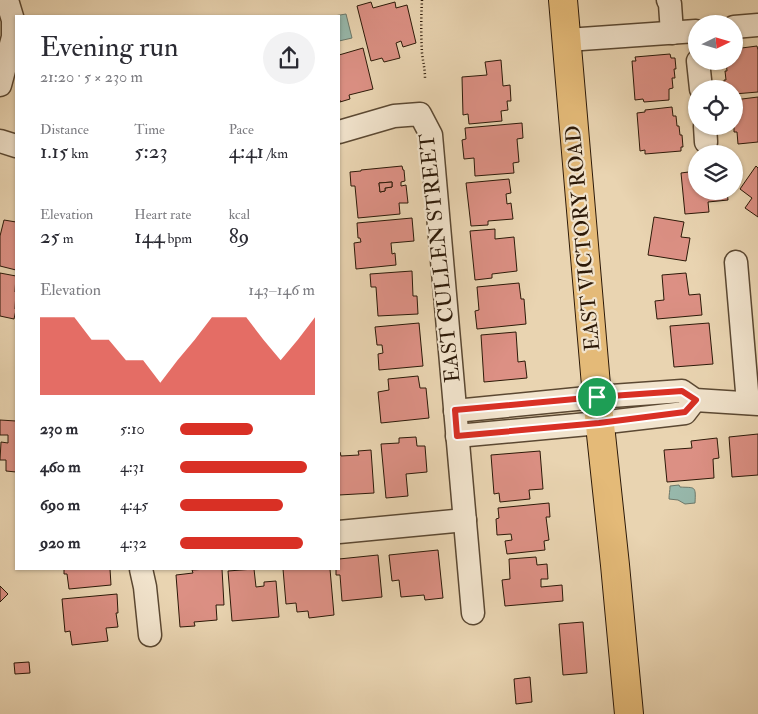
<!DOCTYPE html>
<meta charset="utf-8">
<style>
:root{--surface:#fff;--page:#f2f2f3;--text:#2b2b33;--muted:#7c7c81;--accent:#d93025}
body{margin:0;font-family:"IM FELL Double Pica",serif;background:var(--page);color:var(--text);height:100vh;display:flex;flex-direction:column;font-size:19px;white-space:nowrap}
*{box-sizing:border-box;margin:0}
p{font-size:16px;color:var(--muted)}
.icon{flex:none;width:28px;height:28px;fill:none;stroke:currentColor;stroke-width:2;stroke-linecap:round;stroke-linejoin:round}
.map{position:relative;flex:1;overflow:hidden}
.panel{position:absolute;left:15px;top:15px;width:325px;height:555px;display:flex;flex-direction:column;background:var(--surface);border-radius:0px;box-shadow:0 1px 4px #0004}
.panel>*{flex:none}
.needle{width:32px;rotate:85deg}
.controls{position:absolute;left:688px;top:15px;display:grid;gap:10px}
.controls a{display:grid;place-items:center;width:55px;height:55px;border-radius:50%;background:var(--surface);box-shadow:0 1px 4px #0004;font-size:25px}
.pin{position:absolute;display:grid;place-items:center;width:42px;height:42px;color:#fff;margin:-21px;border:2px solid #fff;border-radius:50%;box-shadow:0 1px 5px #0007}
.round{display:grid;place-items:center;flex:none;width:52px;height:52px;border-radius:26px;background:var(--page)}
.summary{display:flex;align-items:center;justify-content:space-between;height:85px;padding:0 25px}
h1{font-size:28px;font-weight:600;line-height:38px}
.figures{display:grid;grid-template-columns:repeat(3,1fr);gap:8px;height:85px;padding:5px 25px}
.figures div{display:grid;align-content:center}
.figures b{font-size:21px;font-weight:600}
.figures small{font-size:14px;font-weight:400}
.figures p{font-size:14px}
.chart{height:140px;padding:10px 25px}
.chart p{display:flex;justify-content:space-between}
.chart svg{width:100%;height:90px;margin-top:5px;fill:var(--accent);opacity:.7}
ul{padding:0 25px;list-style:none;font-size:16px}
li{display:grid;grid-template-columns:80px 60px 1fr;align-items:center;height:38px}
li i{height:12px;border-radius:6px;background:var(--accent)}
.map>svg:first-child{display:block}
.water{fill:#97b8ab;stroke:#6c786a}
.building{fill:#dc9084;stroke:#2c1908;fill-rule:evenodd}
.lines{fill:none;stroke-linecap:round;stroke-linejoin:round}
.minor-casing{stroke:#5b4832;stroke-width:25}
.major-casing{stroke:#2c1908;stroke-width:30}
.path{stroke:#2c1908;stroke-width:2.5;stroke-dasharray:1 2.5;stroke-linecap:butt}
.minor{stroke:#f1e3cc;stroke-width:22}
.major{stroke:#e4ba78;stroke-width:28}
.route-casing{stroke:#fff;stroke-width:10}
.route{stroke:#d93025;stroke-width:6}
.labels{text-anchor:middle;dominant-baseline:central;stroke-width:4.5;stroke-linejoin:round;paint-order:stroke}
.street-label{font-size:21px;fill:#2c1908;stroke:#f1e3cc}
</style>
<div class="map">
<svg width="758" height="714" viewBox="0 0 758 714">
<rect width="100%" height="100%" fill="#e9d4b1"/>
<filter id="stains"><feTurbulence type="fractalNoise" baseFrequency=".004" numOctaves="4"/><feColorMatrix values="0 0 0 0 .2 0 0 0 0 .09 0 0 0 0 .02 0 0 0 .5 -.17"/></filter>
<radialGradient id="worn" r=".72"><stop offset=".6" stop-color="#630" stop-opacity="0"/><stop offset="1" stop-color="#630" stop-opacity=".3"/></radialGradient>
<g class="water">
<path d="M 346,14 L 352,38 L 339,41 L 339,16 L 334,16 Z"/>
<path d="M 679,485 L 680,487 C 695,488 696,485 695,503 L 685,504 L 678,500 L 669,499 C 669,494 670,491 670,486 Z"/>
</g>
<g class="building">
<path d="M 371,2 L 373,8 L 395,2 L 396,8 L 407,5 L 416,43 L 403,47 L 401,41 L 396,43 L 400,58 L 384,62 L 382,58 L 371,61 L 357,6 Z"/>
<path d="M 757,46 L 758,50 L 758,92 L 734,94 L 734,89 L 724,89 L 724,80 L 726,80 L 725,71 L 727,71 L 726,61 L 734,61 L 734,49 Z"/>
<path d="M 363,48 L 373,89 L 349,95 L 350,99 L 340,102 L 340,100 L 339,100 L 339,55 Z"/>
<path d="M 670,54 L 671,58 L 675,58 L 676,69 L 674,69 L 675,78 L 672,78 L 673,88 L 669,89 L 669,100 L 644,102 L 643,99 L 635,100 L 632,61 L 636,61 L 635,57 Z"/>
<path d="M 501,60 L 503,86 L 510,85 L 511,101 L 507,101 L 508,110 L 501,111 L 502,121 L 469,124 L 468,114 L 463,115 L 462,77 L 487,75 L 485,62 Z"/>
<path d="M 758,97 L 758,142 L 738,144 L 737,132 L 734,132 L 734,100 Z"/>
<path d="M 672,107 L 673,116 L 676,116 L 677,126 L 679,126 L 680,135 L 682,135 L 683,147 L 681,147 L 681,151 L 645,154 L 645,150 L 640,151 L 637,113 L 645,112 L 645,110 Z"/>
<path d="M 522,123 L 523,138 L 517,139 L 519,162 L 513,163 L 514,173 L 475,176 L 474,158 L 464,159 L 462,140 L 466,139 L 465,128 Z"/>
<path d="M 402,166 L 403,170 L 404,170 L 405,181 L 401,182 L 401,186 L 406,185 L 408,203 L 399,203 L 400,214 L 358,218 L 355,186 L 351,186 L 350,172 L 361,171 L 361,170 ZM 392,182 L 392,187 L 385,188 L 385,191 L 380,192 L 379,183 Z"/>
<path d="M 756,166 L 758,168 L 758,217 L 745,208 L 752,198 L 740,189 Z"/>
<path d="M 696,171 L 696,191 L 727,191 L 728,200 L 708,202 L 709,212 L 685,214 L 681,173 Z"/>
<path d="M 509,179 L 511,193 L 506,194 L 507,204 L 511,203 L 513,219 L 488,221 L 488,225 L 471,226 L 466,183 Z"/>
<path d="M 392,182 L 392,187 L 385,188 L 385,191 L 380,192 L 379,183 Z"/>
<path d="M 654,217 L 684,222 L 681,237 L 690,238 L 686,261 L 648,255 Z"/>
<path d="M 412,218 L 414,241 L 391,243 L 392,254 L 395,253 L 396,265 L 356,269 L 354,243 L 361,242 L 360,238 L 358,238 L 357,223 Z"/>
<path d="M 4,220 L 16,222 L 16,270 L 0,266 L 0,236 Z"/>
<path d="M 495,229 L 495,239 L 514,237 L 517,271 L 492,274 L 492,278 L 475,280 L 470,231 Z"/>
<path d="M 412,271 L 413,296 L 417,296 L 418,314 L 378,316 L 376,287 L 371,287 L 370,274 Z"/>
<path d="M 0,273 L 16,276 L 15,292 L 16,292 L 15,309 L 16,310 L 14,319 L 0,316 Z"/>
<path d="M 686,273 L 689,295 L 700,294 L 702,315 L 657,319 L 655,301 L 664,300 L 662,275 Z"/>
<path d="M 519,283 L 521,299 L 524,299 L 526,324 L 477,329 L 475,311 L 479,310 L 477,287 Z"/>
<path d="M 419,323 L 423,366 L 379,370 L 378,354 L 383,353 L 382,345 L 377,345 L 375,327 Z"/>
<path d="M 709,323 L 713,364 L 674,367 L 670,326 Z"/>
<path d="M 516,332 L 518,362 L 525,361 L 527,378 L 484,382 L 481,335 Z"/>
<path d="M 418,376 L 420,388 L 426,388 L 429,418 L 381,423 L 378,392 L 389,390 L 388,379 Z"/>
<path d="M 0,420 L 16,421 L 16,472 L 6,471 L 6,460 L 0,460 L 1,442 L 8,443 L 8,435 L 0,435 Z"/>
<path d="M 758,434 L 758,475 L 732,477 L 729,437 Z"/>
<path d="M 416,437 L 417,446 L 425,446 L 427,472 L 406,474 L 408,496 L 386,498 L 381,444 L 399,443 L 399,438 Z"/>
<path d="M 717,438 L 719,458 L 713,459 L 714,478 L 667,482 L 664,450 L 692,448 L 691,441 Z"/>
<path d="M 371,450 L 374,493 L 339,495 L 339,452 L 340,452 L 341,456 L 359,455 L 358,451 Z"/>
<path d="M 540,451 L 543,489 L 529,490 L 530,499 L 500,502 L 499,493 L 494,494 L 491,455 Z"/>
<path d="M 549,503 L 550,517 L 546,517 L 549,540 L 544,541 L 545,550 L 507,554 L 505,541 L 512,540 L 511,534 L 497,535 L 496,519 L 499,518 L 498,508 Z"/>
<path d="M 438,550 L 443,598 L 425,600 L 424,595 L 401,597 L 399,580 L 392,581 L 389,555 Z"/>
<path d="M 378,555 L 382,597 L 342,601 L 340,575 L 336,575 L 336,569 L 339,569 L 339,559 Z"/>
<path d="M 536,557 L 537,565 L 547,564 L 548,579 L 541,579 L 541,587 L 562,585 L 563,601 L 505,606 L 502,580 L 510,579 L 509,559 Z"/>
<path d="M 64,569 L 110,569 L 111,585 L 69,589 L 67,574 L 64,574 Z"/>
<path d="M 208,569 L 222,569 L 224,605 L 216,605 L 217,620 L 194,622 L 195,626 L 180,627 L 176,575 L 193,573 L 192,570 Z"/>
<path d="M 254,569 L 256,587 L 264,586 L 264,582 L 276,581 L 279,617 L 232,621 L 228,571 Z"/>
<path d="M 283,569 L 330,569 L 334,615 L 309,618 L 308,611 L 297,612 L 296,603 L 286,604 Z"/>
<path d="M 0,586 L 8,594 L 0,602 Z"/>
<path d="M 117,594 L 118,613 L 116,613 L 118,627 L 106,628 L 108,641 L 72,645 L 70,631 L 65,632 L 62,599 Z"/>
<path d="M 583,622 L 587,673 L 563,675 L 559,624 Z"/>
<path d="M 29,662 L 30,673 L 15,674 L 14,663 Z"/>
<path d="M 530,677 L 532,702 L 516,704 L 514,679 Z"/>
</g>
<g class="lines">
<defs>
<g id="minor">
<path d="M 668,0 L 670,4 L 672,33"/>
<path d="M 734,27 L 758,25"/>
<path d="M 567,40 L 696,31"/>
<path d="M 698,61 L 701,89"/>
<path d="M 0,85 L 13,37 L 13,20 L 7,0"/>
<path d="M 705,126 L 706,142"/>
<path d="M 339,132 L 394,116 L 420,114 L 431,135 L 473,613"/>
<path d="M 0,141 L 16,146"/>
<path d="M 736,262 L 748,403"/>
<path d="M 455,411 L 597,397 L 682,391 L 695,400 L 758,404"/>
<path d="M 457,436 L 599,423 L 685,413 L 695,400"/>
<path d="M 339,532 L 465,520"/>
<path d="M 141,569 L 145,587 L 150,635"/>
</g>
<path id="major" d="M 563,0 L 597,397 L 615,565 L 629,714"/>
</defs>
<use href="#minor" class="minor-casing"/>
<use href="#major" class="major-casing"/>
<path class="path" d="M 422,0 C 421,18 421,36 422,53 C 423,62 425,69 425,78"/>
<use href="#minor" class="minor"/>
<use href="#major" class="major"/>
</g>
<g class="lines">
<defs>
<path id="route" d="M 682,391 L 696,400 L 685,412 L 599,423 L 457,436 L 455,410 L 597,397 Z"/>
</defs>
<use href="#route" class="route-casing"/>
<use href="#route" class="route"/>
</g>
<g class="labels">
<g class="street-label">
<text transform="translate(583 238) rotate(-95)">EAST VICTORY ROAD</text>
<text transform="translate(440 258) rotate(-96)">EAST CULLEN STREET</text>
</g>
</g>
<rect width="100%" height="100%" filter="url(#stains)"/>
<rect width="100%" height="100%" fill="url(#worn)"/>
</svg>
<div class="controls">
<a><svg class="needle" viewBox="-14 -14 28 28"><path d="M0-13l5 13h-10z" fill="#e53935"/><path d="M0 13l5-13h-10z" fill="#7c7c81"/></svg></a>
<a><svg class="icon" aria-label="locate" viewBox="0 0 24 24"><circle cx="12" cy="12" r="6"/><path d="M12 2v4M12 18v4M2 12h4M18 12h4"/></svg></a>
<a><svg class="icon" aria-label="layers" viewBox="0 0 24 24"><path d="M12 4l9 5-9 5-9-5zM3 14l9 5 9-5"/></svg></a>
</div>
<div class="pin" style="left:597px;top:397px;background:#1e9e55"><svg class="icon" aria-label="arrive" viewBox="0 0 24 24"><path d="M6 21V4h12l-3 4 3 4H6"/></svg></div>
<section class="panel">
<div class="summary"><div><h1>Evening run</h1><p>21:20 · 5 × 230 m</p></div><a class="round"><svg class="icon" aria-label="share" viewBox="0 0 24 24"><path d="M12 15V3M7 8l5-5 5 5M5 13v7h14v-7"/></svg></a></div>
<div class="figures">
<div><p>Distance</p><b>1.15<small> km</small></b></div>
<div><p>Time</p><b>5:23</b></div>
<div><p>Pace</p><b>4:41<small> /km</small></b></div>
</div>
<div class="figures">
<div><p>Elevation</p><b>25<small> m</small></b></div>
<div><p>Heart rate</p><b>144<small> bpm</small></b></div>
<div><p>kcal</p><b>89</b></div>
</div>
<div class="chart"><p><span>Elevation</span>143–146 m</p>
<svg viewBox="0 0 160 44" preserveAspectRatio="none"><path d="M0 44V6L10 6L20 6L30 17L40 17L50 27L60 27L70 38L80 27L90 17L100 6L110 6L120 6L130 17L140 27L150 17L160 6V44z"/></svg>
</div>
<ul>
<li><b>230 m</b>5:10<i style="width:54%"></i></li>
<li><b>460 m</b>4:31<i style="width:94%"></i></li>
<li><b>690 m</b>4:45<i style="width:76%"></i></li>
<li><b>920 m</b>4:32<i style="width:91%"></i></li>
</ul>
</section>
</div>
